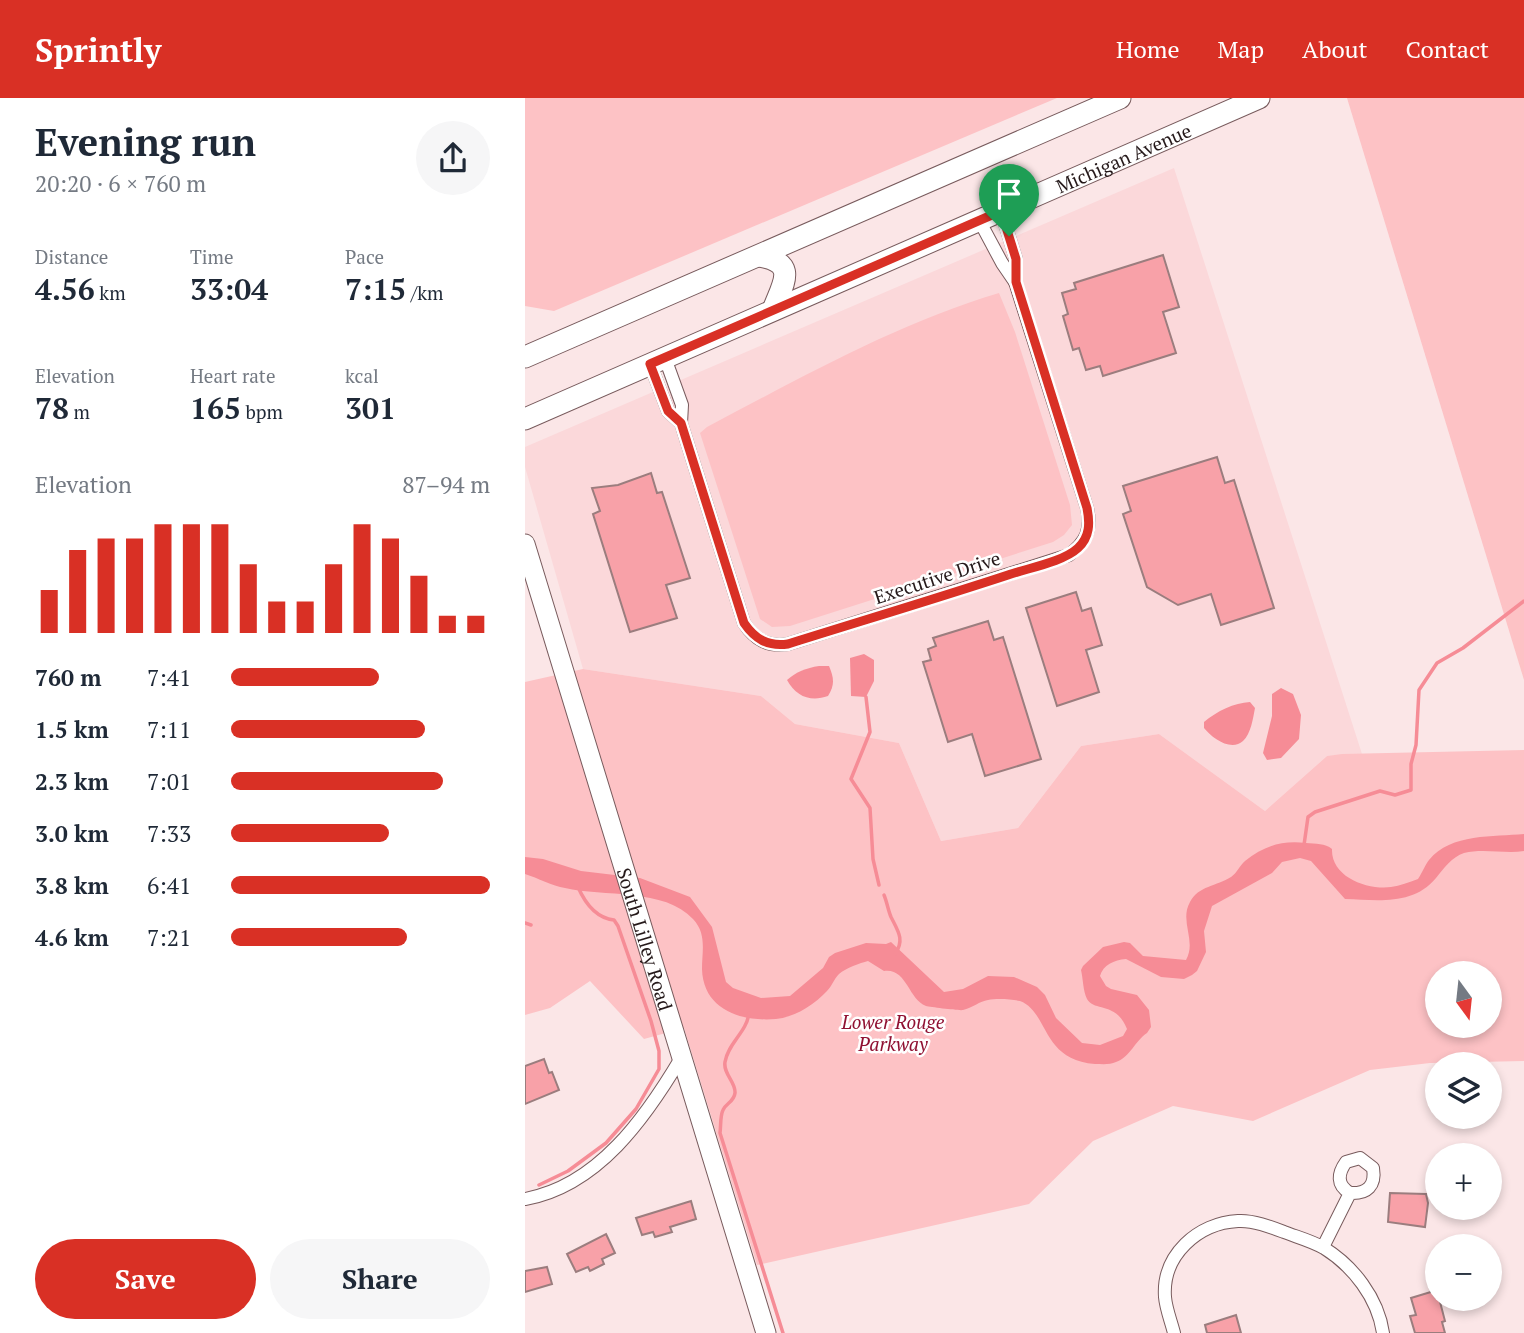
<!DOCTYPE html>
<meta charset="utf-8">
<style>
:root{--surface:#fff;--page:#f6f6f7;--text:#1f2937;--muted:#747a83;--accent:#d93025}
body{margin:0;font-family:"PT Serif",serif;background:var(--page);color:var(--text);height:100vh;display:flex;flex-direction:column;font-size:26px;white-space:nowrap}
*{box-sizing:border-box;margin:0}
p{font-size:23px;color:var(--muted)}
.icon{flex:none;width:38px;height:38px;fill:none;stroke:currentColor;stroke-width:2;stroke-linecap:round;stroke-linejoin:round}
.map{position:relative;flex:1;overflow:hidden}
.sheet{display:flex;flex-direction:column;background:var(--surface);width:525px}
.sheet>*{flex:none}
.needle{width:46px;rotate:165deg}
.controls{position:absolute;left:900px;top:863px;display:grid;gap:14px}
.controls a{display:grid;place-items:center;width:77px;height:77px;border-radius:50%;background:var(--surface);box-shadow:0 4px 10px #0003;font-size:35px}
.pin{position:absolute;display:grid;place-items:center;width:60px;height:60px;color:#fff;margin:-72px -30px;border-radius:50% 50% 50% 0;rotate:-45deg;box-shadow:0 0 7px #0007}
.pin .icon{rotate:45deg}
.round{display:grid;place-items:center;flex:none;width:74px;height:74px;border-radius:37px;background:var(--page)}
.overview{display:flex;align-items:center;justify-content:space-between;height:119px;padding:0 35px}
h1{font-size:38px;font-weight:800;line-height:52px}
.figures{display:grid;grid-template-columns:repeat(3,1fr);gap:10px;height:119px;padding:7px 35px}
.figures div{display:grid;align-content:center}
.figures b{font-size:30px;font-weight:800}
.figures small{font-size:19px;font-weight:400}
.figures p{font-size:19px}
.chart{height:196px;padding:14px 35px}
.chart p{display:flex;justify-content:space-between}
.chart svg{width:100%;height:126px;margin-top:7px;stroke:var(--accent);stroke-width:6}
.action{display:flex;gap:14px;margin-top:auto;padding:14px 35px}
.action a{flex:1;height:80px;border-radius:42px;background:var(--accent);color:#fff;font-size:28px;font-weight:800;line-height:80px;text-align:center}
.action a+a{background:var(--page);color:var(--text)}
ul{padding:0 35px;list-style:none;font-size:23px}
li{display:grid;grid-template-columns:112px 84px 1fr;align-items:center;height:52px}
li i{height:18px;border-radius:9px;background:var(--accent)}
header{display:flex;align-items:center;gap:42px;box-sizing:border-box;height:98px;padding:0 35px;background:var(--accent);color:#fff}
header strong{font-size:33px}
nav{display:flex;gap:38px;margin-inline-start:auto;font-size:24px}
main{display:flex;flex:1;min-height:0}
.map>svg:first-child{display:block}
.built{fill:#fbd8da}
.green{fill:#fdc2c5;fill-rule:evenodd}
.water{fill:#f68c96}
.lines{fill:none;stroke-linecap:round;stroke-linejoin:round}
.stream{stroke:#f68c96;stroke-width:3.5}
.building{fill:#f8a1a8;stroke:#9b7d7e;stroke-width:2}
.street-casing{stroke:#785b5d;stroke-width:14}
.secondary-casing{stroke:#785b5d;stroke-width:21}
.primary-casing{stroke:#785b5d;stroke-width:23}
.street{stroke:#fff;stroke-width:12}
.secondary{stroke:#fff;stroke-width:19}
.primary{stroke:#fff;stroke-width:21}
.route-casing{stroke:#fff;stroke-width:14}
.route{stroke:#d93025;stroke-width:9}
.labels{text-anchor:middle;dominant-baseline:central;stroke-width:5;stroke-linejoin:round;paint-order:stroke}
.street-label{font-size:19px;fill:#25191a;stroke:#fff}
.park-label{font-size:19px;font-style:italic;fill:#901132;stroke:#fff}
</style>
<header>
<strong>Sprintly</strong>
<nav><a>Home</a><a>Map</a><a>About</a><a>Contact</a></nav>
</header>
<main>
<section class="sheet">
<div class="overview"><div><h1>Evening run</h1><p>20:20 · 6 × 760 m</p></div><a class="round"><svg class="icon" aria-label="share" viewBox="0 0 24 24"><path d="M12 15V3M7 8l5-5 5 5M5 13v7h14v-7"/></svg></a></div>
<div class="figures">
<div><p>Distance</p><b>4.56<small> km</small></b></div>
<div><p>Time</p><b>33:04</b></div>
<div><p>Pace</p><b>7:15<small> /km</small></b></div>
</div>
<div class="figures">
<div><p>Elevation</p><b>78<small> m</small></b></div>
<div><p>Heart rate</p><b>165<small> bpm</small></b></div>
<div><p>kcal</p><b>301</b></div>
</div>
<div class="chart"><p><span>Elevation</span>87–94 m</p>
<svg viewBox="0 0 160 44" preserveAspectRatio="none"><path d="M5 44V29M15 44V15M25 44V11M35 44V11M45 44V6M55 44V6M65 44V6M75 44V20M85 44V33M95 44V33M105 44V20M115 44V6M125 44V11M135 44V24M145 44V38M155 44V38"/></svg>
</div>
<ul>
<li><b>760 m</b>7:41<i style="width:57%"></i></li>
<li><b>1.5 km</b>7:11<i style="width:75%"></i></li>
<li><b>2.3 km</b>7:01<i style="width:82%"></i></li>
<li><b>3.0 km</b>7:33<i style="width:61%"></i></li>
<li><b>3.8 km</b>6:41<i style="width:100%"></i></li>
<li><b>4.6 km</b>7:21<i style="width:68%"></i></li>
</ul>
<div class="action"><a>Save</a><a>Share</a></div>
</section>
<div class="map">
<svg width="999" height="1235" viewBox="0 0 999 1235">
<rect width="100%" height="100%" fill="#fbe6e7"/>
<path class="built" d="M 649,70 L 837,656 L 802,658 L 740,713 L 634,636 L 556,648 L 493,730 L 416,743 L 374,645 L 270,626 L 236,598 L 58,571 L 0,369 L 0,349 Z"/>
<g class="green">
<path d="M 0,0 L 532,0 L 29,213 L 0,208 Z"/>
<path d="M 822,0 L 999,0 L 999,582 Z"/>
<path d="M 474,195 L 490,234 L 545,407 L 547,427 L 539,437 L 528,444 L 265,528 L 247,529 L 235,521 L 175,335 L 182,329 C 277,279 371,226 474,195 Z"/>
<path d="M 58,571 L 236,598 L 270,626 L 374,645 L 416,743 L 493,730 L 556,648 L 634,636 L 740,713 L 802,658 L 817,656 L 999,652 L 999,963 L 905,965 L 845,972 L 728,1023 L 648,1008 L 568,1043 L 504,1106 L 232,1167 L 159,930 L 119,941 L 65,883 L 25,910 L 0,917 L 0,584 ZM 912,875 L 964,875 L 964,928 L 912,928 Z"/>
</g>
<g class="water">
<path d="M 339,556 L 349,562 L 349,583 L 341,599 L 326,598 L 325,560 Z"/>
<path d="M 294,568 L 304,568 C 309,580 310,587 303,598 C 286,604 271,599 262,582 C 271,574 281,570 294,568 Z"/>
<path d="M 756,590 L 768,596 L 776,617 L 774,641 L 756,660 L 742,662 L 738,655 L 747,618 L 747,596 Z"/>
<path d="M 725,604 L 730,610 C 728,620 726,636 718,643 C 706,654 687,640 679,630 L 679,624 C 692,613 709,605 725,604 Z"/>
<path d="M 999,736 L 999,753 C 980,756 958,750 939,755 C 927,759 919,770 911,780 C 888,808 852,802 820,801 L 786,763 L 775,760 L 757,764 L 747,775 L 687,808 L 679,833 L 681,854 L 672,873 L 667,877 L 659,881 L 636,879 L 601,861 C 589,862 578,867 575,878 L 581,888 L 586,891 L 612,897 L 624,912 L 626,929 L 622,935 C 610,943 605,959 591,964 C 585,967 577,966 570,966 C 516,962 524,914 495,903 C 487,901 471,900 463,902 C 455,903 447,910 438,912 C 435,913 406,909 401,908 C 383,901 382,870 359,873 L 343,863 C 335,865 321,870 314,876 C 309,881 307,888 302,893 C 289,907 270,919 251,921 C 217,924 178,912 177,871 C 177,853 182,836 168,821 C 140,790 78,799 40,790 C 27,788 13,780 0,776 L 0,759 L 18,761 L 56,773 L 115,780 L 165,799 L 187,829 L 201,884 L 208,890 L 236,900 L 265,898 L 298,870 L 304,859 L 310,855 L 341,845 L 361,846 L 366,844 L 419,894 L 438,891 L 463,878 L 489,879 L 512,889 L 520,897 L 531,920 L 557,945 L 575,947 L 598,938 L 602,931 C 591,903 569,914 562,901 C 558,893 558,880 556,872 L 558,868 L 578,849 L 599,844 L 605,845 L 618,858 L 661,862 C 672,843 654,823 665,804 C 673,788 692,788 706,779 C 712,775 715,767 720,763 C 739,748 757,742 781,745 C 791,746 800,745 807,751 C 806,779 842,792 866,789 C 875,788 884,784 893,781 C 897,775 900,767 904,762 C 926,735 969,739 999,736 Z"/>
</g>
<g class="lines">
<g class="stream">
<path d="M 341,599 L 345,634 L 326,681 L 345,710 L 348,761 L 354,787"/>
<path d="M 779,747 L 783,719 L 790,714 L 855,693 L 870,697 L 886,692 L 886,666 L 891,647 L 894,592 L 912,565 L 938,550 L 999,503"/>
<path d="M 359,797 C 362,804 363,812 366,819 C 373,833 380,842 370,856"/>
<path d="M 0,825 L 6,827"/>
<path d="M 224,915 C 222,934 203,945 200,964 C 198,976 211,984 210,995 C 209,1004 201,1005 198,1012 C 195,1018 196,1028 195,1035 L 258,1235"/>
<path d="M 14,1087 L 43,1073 L 81,1045 L 111,1011 L 134,971 L 134,953 L 126,923 L 93,828 L 89,822 C 71,820 60,805 53,789"/>
</g>
</g>
<g class="building">
<path d="M 638,157 L 654,209 L 638,214 L 651,255 L 578,278 L 575,268 L 561,272 L 554,250 L 548,252 L 538,218 L 543,216 L 537,195 L 551,191 L 549,185 Z"/>
<path d="M 692,359 L 700,385 L 709,382 L 749,510 L 696,527 L 686,496 L 653,507 L 622,489 L 598,416 L 606,413 L 598,388 Z"/>
<path d="M 126,375 L 132,395 L 137,394 L 165,480 L 141,487 L 152,520 L 105,534 L 68,416 L 75,413 L 67,390 L 93,387 Z"/>
<path d="M 551,494 L 557,513 L 566,510 L 577,547 L 561,552 L 574,594 L 532,608 L 501,510 Z"/>
<path d="M 463,523 L 469,542 L 478,539 L 516,661 L 460,678 L 447,636 L 423,644 L 398,564 L 406,562 L 403,551 L 411,548 L 408,540 Z"/>
<path d="M 19,961 L 24,975 L 27,974 L 34,992 L 0,1006 L 0,968 Z"/>
<path d="M 865,1095 L 901,1096 L 903,1105 L 900,1129 L 863,1124 Z"/>
<path d="M 166,1103 L 171,1121 L 145,1129 L 147,1134 L 130,1139 L 128,1134 L 117,1137 L 111,1120 Z"/>
<path d="M 81,1136 L 90,1155 L 77,1161 L 79,1166 L 65,1173 L 63,1169 L 51,1174 L 42,1156 Z"/>
<path d="M 22,1169 L 27,1186 L 0,1194 L 0,1173 Z"/>
<path d="M 909,1193 L 911,1200 L 914,1200 L 920,1223 L 917,1224 L 920,1235 L 890,1235 L 885,1218 L 891,1217 L 886,1200 Z"/>
<path d="M 711,1217 L 716,1235 L 682,1235 L 680,1227 Z"/>
</g>
<g class="lines">
<defs>
<g id="street">
<path d="M 476,113 L 491,161 L 490,184"/>
<path d="M 140,260 L 157,307 L 156,325 L 219,525 C 230,542 243,549 263,546 L 544,457 C 561,444 567,432 562,410 L 490,184 L 477,165 L 454,122"/>
<path d="M 125,266 L 143,313 L 156,325"/>
<path d="M 0,1101 C 73,1088 121,1019 156,960"/>
<path d="M 798,1149 L 825,1095 C 842,1096 851,1088 848,1070 L 835,1060 L 821,1064 C 813,1075 811,1087 825,1095"/>
<path d="M 649,1235 C 646,1223 641,1211 640,1199 C 637,1157 673,1125 713,1123 C 728,1122 746,1129 759,1134 C 772,1139 787,1143 799,1150 C 828,1168 853,1200 858,1235"/>
</g>
<g id="secondary">
<path id="s1" d="M 0,446 L 241,1235"/>
</g>
<g id="primary">
<path d="M 234,158 C 274,165 258,185 248,212"/>
<path d="M 0,259 L 595,0"/>
<path id="s2" d="M 0,321 L 734,0"/>
</g>
</defs>
<use href="#street" class="street-casing"/>
<use href="#secondary" class="secondary-casing"/>
<use href="#primary" class="primary-casing"/>
<use href="#street" class="street"/>
<use href="#secondary" class="secondary"/>
<use href="#primary" class="primary"/>
</g>
<g class="lines">
<defs>
<path id="route" d="M 476,113 L 491,161 L 491,184 L 562,410 C 565,425 565,439 553,450 C 538,464 503,470 483,477 C 410,501 336,523 263,546 C 243,549 230,541 219,525 L 156,325 L 143,313 L 125,266 Z"/>
</defs>
<use href="#route" class="route-casing"/>
<use href="#route" class="route"/>
</g>
<g class="labels">
<g class="street-label">
<text stroke="none"><textPath href="#s2" startOffset="653">Michigan Avenue</textPath></text>
<text transform="translate(412 479) rotate(-18)">Executive Drive</text>
<text stroke="none"><textPath href="#s1" startOffset="413">South Lilley Road</textPath></text>
</g>
<g class="park-label">
<text x="368" y="923">Lower Rouge<tspan x="368" dy="22">Parkway</tspan></text>
</g>
</g>
</svg>
<div class="controls">
<a><svg class="needle" viewBox="-14 -14 28 28"><path d="M0-13l5 13h-10z" fill="#e53935"/><path d="M0 13l5-13h-10z" fill="#747a83"/></svg></a>
<a><svg class="icon" aria-label="layers" viewBox="0 0 24 24"><path d="M12 4l9 5-9 5-9-5zM3 14l9 5 9-5"/></svg></a>
<a>+</a>
<a>−</a>
</div>
<div class="pin" style="left:484px;top:138px;background:#1e9e55"><svg class="icon" aria-label="arrive" viewBox="0 0 24 24"><path d="M6 21V4h12l-3 4 3 4H6"/></svg></div>
</div>
</main>
